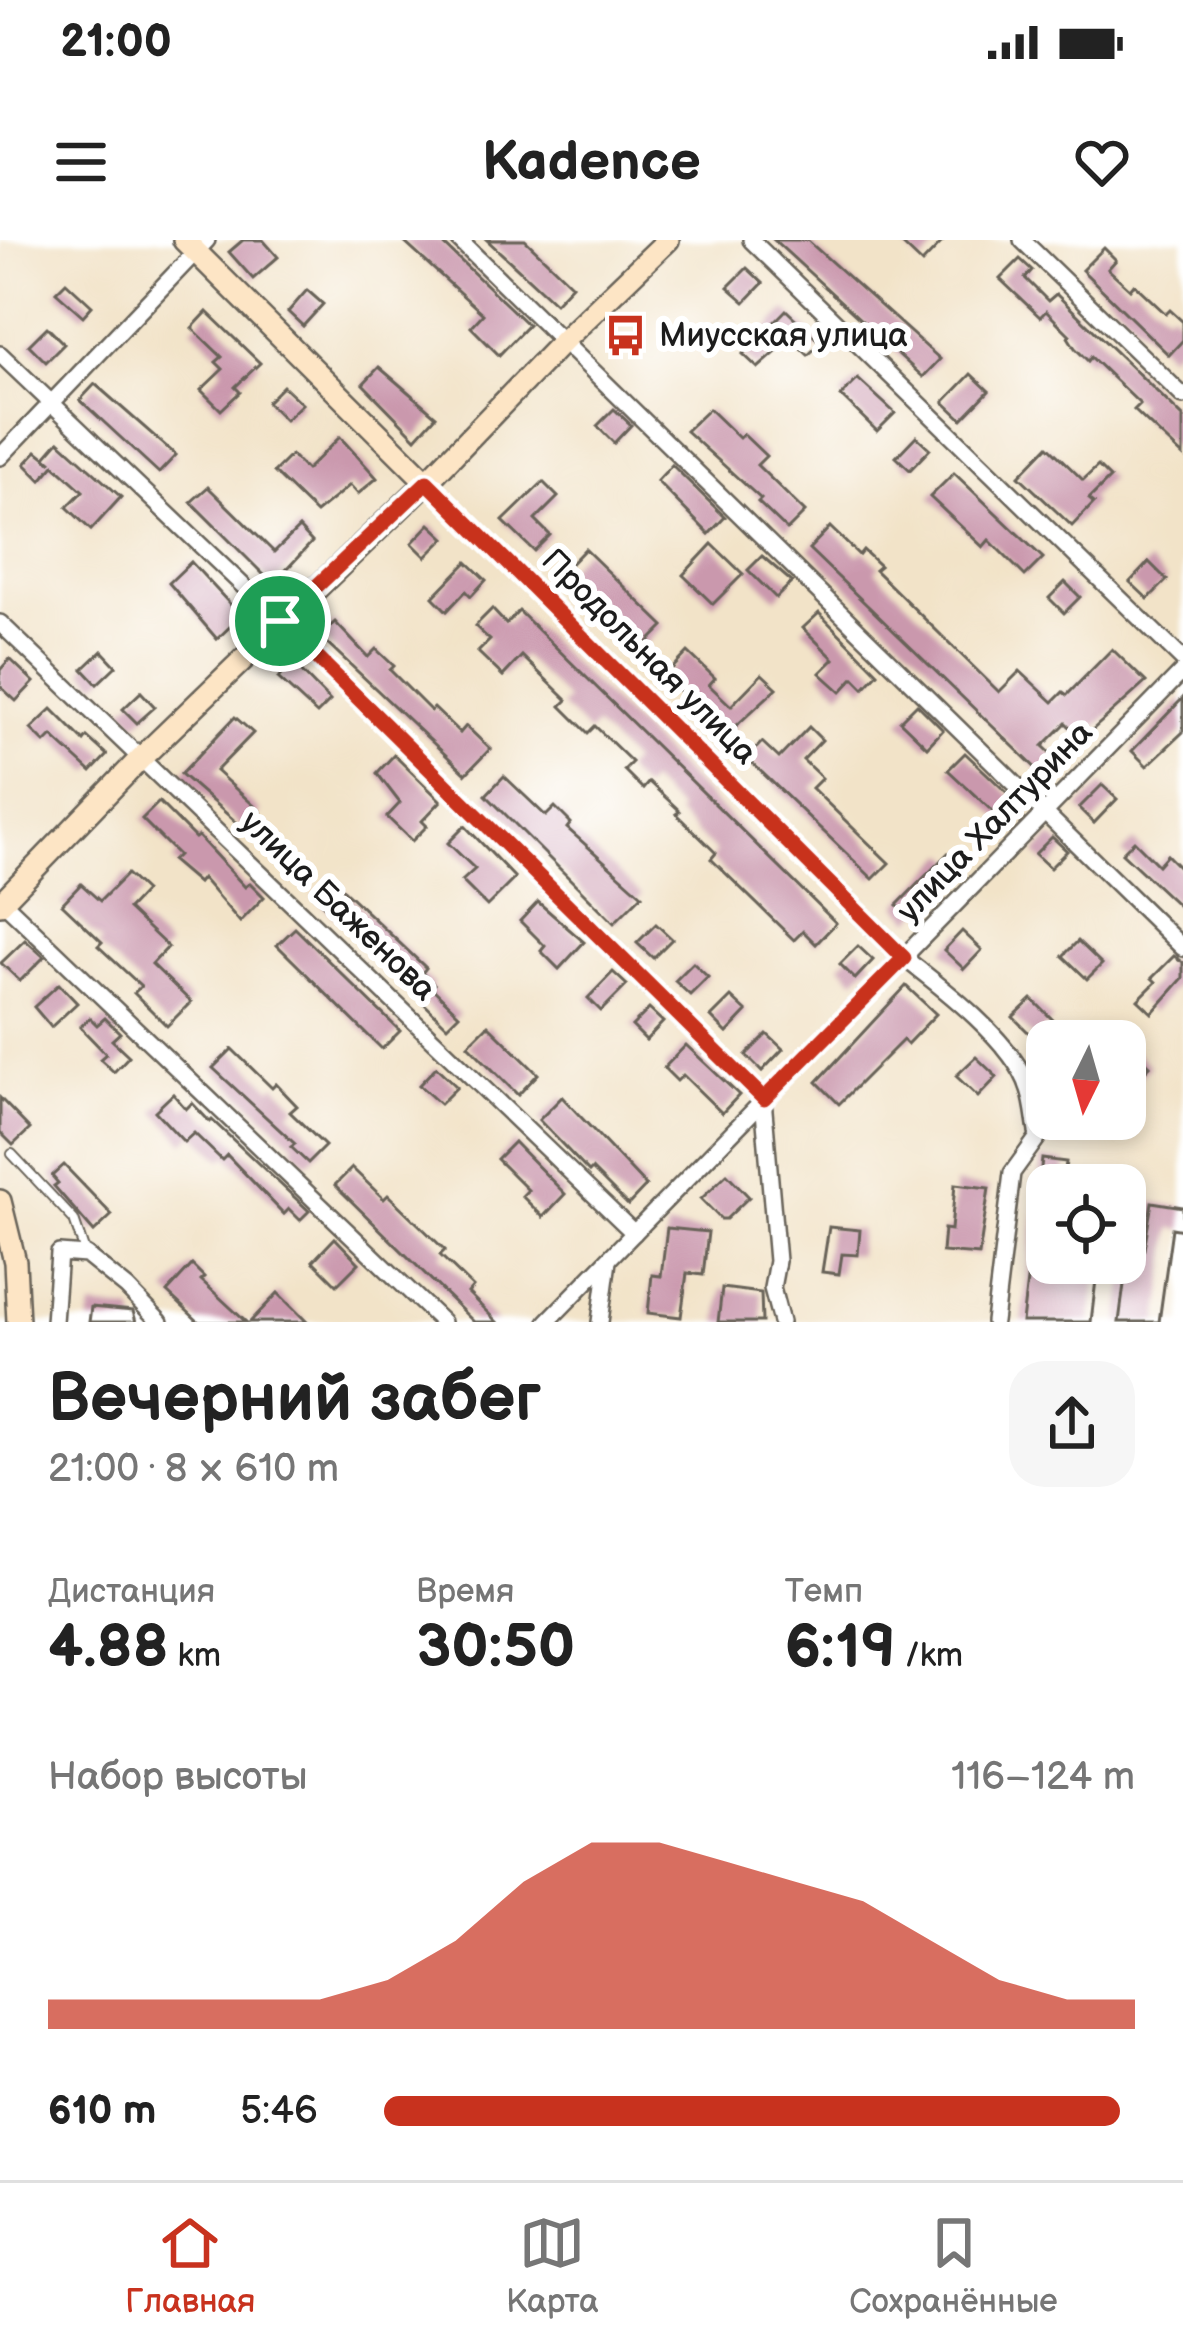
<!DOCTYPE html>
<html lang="ru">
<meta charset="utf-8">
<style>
:root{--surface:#fff;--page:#f6f6f6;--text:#222;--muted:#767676;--line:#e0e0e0;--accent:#c8321e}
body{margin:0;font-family:"Balsamiq Sans",sans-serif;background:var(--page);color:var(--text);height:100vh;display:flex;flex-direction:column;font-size:45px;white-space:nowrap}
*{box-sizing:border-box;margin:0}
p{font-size:39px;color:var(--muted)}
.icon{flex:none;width:66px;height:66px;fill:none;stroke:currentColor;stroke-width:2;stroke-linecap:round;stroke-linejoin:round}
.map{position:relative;height:1082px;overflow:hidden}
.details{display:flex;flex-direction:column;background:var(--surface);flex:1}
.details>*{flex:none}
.needle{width:78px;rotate:185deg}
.tools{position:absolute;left:1026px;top:780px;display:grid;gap:24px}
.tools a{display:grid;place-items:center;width:120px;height:120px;border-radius:24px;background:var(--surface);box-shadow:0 6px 18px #0003;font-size:60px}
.pin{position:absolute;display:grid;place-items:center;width:102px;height:102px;color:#fff;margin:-51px;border:6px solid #fff;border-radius:50%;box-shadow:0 3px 12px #0007}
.round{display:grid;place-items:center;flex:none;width:126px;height:126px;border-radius:36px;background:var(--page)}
.overview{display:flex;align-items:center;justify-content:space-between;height:204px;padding:0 48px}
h1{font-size:66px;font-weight:700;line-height:90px}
.stats{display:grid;grid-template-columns:repeat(3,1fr);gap:18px;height:204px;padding:12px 48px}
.stats div{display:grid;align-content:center}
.stats b{font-size:60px;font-weight:700}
.stats small{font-size:33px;font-weight:400}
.stats p{font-size:33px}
.chart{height:336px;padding:24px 48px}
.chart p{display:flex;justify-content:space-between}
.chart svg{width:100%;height:216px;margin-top:12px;fill:var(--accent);opacity:.7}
ul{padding:0 48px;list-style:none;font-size:39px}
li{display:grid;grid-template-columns:192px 144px 1fr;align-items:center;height:90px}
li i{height:30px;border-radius:15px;background:var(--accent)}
.status{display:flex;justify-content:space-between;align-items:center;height:84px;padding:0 60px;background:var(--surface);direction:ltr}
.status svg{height:33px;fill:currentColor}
header{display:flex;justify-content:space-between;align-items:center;height:156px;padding:0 48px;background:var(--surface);font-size:54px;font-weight:700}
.dock{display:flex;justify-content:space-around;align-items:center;height:168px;border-top:3px solid var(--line);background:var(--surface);font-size:33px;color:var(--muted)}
.dock a{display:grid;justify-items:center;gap:6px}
.dock .active{color:var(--accent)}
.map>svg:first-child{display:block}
.building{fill:#ca98ad}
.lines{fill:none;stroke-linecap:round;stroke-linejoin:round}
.lane-casing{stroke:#676258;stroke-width:12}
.street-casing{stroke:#676258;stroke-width:20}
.secondary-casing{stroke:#676258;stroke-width:26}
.lane{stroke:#fff;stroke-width:8}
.street{stroke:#fff;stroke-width:15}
.secondary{stroke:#fde5c5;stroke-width:21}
.route-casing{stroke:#fff;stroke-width:24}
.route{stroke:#c8321e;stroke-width:15}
.labels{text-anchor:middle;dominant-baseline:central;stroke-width:12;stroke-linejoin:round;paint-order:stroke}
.poi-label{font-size:33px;fill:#1c1c1c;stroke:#fff;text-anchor:start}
.street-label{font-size:33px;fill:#1c1c1c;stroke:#fff}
</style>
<div class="status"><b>21:00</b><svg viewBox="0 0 49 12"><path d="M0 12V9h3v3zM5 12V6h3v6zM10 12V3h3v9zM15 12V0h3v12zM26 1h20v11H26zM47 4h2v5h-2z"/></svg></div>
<header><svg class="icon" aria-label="menu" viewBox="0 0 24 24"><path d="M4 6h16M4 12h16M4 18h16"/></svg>Kadence<svg class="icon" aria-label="heart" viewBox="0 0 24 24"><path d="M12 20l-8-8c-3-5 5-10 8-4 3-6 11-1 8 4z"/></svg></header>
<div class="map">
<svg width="1183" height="1082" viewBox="0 0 1183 1082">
<rect width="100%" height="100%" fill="#fff"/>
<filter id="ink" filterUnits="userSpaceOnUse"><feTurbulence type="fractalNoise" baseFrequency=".00833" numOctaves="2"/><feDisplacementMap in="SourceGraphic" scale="24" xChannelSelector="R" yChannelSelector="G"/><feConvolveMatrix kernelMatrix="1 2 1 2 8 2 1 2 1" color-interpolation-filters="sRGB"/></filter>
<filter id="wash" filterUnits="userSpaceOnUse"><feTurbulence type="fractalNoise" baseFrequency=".004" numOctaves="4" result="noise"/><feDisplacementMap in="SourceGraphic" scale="48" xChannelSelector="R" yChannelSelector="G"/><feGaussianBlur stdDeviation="2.7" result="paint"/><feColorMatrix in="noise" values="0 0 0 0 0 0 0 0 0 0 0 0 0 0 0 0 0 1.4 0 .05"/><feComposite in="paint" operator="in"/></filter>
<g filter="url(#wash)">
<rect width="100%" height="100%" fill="#f2e3c8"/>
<g id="blocks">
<g class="building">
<path d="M 243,0 L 263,0 L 278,17 L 253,39 L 229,12 Z"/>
<path d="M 402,0 L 439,0 L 528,85 L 499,115 L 471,87 L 483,74 Z"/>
<path d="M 487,0 L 525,0 L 572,45 L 555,63 Z"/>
<path d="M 774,0 L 807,0 L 940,119 L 923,137 Z"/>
<path d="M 898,0 L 944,0 L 922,23 Z"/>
<path d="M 1104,8 L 1116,20 L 1108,29 L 1130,49 L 1134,44 L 1166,74 L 1170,70 L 1183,82 L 1183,100 L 1169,115 L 1082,30 Z"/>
<path d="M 1020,19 L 1032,30 L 1025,38 L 1048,61 L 1056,54 L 1183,177 L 1183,216 L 1134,170 L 1140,164 L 1091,117 L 1088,121 L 1075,108 L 1068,97 L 1070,95 L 1046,71 L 1040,77 L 1000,39 Z"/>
<path d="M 747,28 L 763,43 L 745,62 L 728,47 Z"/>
<path d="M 66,42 L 92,66 L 83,76 L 56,52 Z"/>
<path d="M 307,50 L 323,64 L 303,86 L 288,72 Z"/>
<path d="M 786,70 L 821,103 L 808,115 L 791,99 L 758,128 L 743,114 Z"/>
<path d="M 207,72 L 260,123 L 235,147 L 240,152 L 221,170 L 201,150 L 223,129 L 216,122 L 222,117 L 192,88 Z"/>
<path d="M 47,87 L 64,104 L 46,122 L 29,105 Z"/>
<path d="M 379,127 L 436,176 L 416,198 L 363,144 Z"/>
<path d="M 971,134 L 989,151 L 962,179 L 944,162 Z"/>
<path d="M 858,139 L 895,173 L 877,191 L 841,156 Z"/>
<path d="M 95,144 L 176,215 L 159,233 L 80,160 Z"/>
<path d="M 283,146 L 302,164 L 285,180 L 267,162 Z"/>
<path d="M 614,169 L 631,185 L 614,203 L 597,186 Z"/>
<path d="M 709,169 L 739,198 L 743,194 L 766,216 L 757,225 L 805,272 L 787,290 L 758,262 L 761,259 L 686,191 Z"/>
<path d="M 916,196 L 930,209 L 910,230 L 896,217 Z"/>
<path d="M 340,197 L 377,238 L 358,254 L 350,245 L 316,273 L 274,232 L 291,215 L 306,230 Z"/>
<path d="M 59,201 L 121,257 L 91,290 L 67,267 L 83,251 L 54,225 L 41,240 L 25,224 L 37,211 L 52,223 L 45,217 Z"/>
<path d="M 1048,206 L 1083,240 L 1098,226 L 1110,238 L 1089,259 L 1094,263 L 1072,286 L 1019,236 Z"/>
<path d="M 672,225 L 725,277 L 709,294 L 657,241 Z"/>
<path d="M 954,233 L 1043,318 L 1025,336 L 989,300 L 983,307 L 930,257 Z"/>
<path d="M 543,242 L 558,257 L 535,280 L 550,295 L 534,311 L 503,281 Z"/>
<path d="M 208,247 L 274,312 L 299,288 L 312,302 L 273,344 L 191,262 Z"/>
<path d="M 430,284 L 445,298 L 426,317 L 412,303 Z"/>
<path d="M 830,287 L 859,315 L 863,310 L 880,326 L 875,330 L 999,452 L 1020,431 L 1053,462 L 1063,452 L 1067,455 L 1112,409 L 1146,442 L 1082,499 L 1066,483 L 1043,506 L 1062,524 L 1047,539 L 809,309 Z"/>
<path d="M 712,304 L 743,334 L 713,364 L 683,335 Z"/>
<path d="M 585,309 L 664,386 L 639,411 L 561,334 Z"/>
<path d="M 762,316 L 792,342 L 776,358 L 748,330 Z"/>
<path d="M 191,322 L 241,376 L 217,399 L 169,343 Z"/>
<path d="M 467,322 L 486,340 L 471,356 L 466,351 L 447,371 L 433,357 Z"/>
<path d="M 1149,322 L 1167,340 L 1148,359 L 1130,342 Z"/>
<path d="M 1065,342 L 1080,357 L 1064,373 L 1049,358 Z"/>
<path d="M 492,369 L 506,384 L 519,371 L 836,683 L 816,704 L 803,691 L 794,700 L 711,619 L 716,613 L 676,574 L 680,571 L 649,542 L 643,549 L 624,530 L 632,522 L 595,486 L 588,493 L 561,466 L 567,460 L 522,416 L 503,436 L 478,412 L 490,400 L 475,386 Z"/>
<path d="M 819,373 L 878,433 L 864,448 L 854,438 L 841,452 L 820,433 L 834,419 L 803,388 Z"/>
<path d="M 335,382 L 368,417 L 376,409 L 394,426 L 390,430 L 431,471 L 434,468 L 460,493 L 466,486 L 490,509 L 466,534 L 320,396 Z"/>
<path d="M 102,411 L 116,426 L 97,444 L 83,429 Z"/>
<path d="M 688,412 L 715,438 L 709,445 L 731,466 L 762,434 L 777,448 L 723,498 L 665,436 Z"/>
<path d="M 10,419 L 34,442 L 16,461 L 0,446 L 0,430 Z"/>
<path d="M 293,423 L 330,461 L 317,474 L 278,438 Z"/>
<path d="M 141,452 L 155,467 L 137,483 L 123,469 Z"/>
<path d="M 1183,458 L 1183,492 L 1147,526 L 1132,511 Z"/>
<path d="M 917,464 L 943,490 L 927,507 L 900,481 Z"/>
<path d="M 52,469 L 84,501 L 87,497 L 107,515 L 91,532 L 52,496 L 45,503 L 31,489 Z"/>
<path d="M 235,477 L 253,493 L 216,531 L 261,572 L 244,589 L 181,534 Z"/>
<path d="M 809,487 L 822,500 L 803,520 L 822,538 L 812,548 L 889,623 L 873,639 L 747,518 L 762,502 L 779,518 Z"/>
<path d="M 965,513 L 1021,566 L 1005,583 L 948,530 Z"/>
<path d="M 394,515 L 441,561 L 422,581 L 427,586 L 412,601 L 387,577 L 400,563 L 377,533 Z"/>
<path d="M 504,536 L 546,576 L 555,567 L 571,583 L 567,588 L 642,655 L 614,683 L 486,555 Z"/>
<path d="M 1102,545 L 1117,559 L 1094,583 L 1079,568 Z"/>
<path d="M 159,562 L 195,598 L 198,596 L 245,647 L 250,643 L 264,657 L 240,682 L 202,638 L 198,643 L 172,621 L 178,615 L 142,579 Z"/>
<path d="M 465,586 L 515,638 L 487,666 L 462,641 L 475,629 L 448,603 Z"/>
<path d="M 1052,597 L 1067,611 L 1050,628 L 1035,614 Z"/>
<path d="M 1134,601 L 1158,625 L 1167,615 L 1183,631 L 1183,670 L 1122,613 Z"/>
<path d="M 948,613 L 963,627 L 912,680 L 897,665 Z"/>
<path d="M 127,634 L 145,651 L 128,669 L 168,707 L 152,724 L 191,762 L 167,786 L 134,753 L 141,746 L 98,706 L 102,702 L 62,664 L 81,644 L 100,661 Z"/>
<path d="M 331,638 L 426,728 L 422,733 L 434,744 L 431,747 L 459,774 L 447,786 L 314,656 Z"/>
<path d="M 538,662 L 584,702 L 559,729 L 541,711 L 545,706 L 520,681 Z"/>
<path d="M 656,684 L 672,699 L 653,718 L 637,703 Z"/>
<path d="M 295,688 L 400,791 L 382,809 L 277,705 Z"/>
<path d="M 962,691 L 982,710 L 964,729 L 944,710 Z"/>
<path d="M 25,700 L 44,717 L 20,741 L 1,723 Z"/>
<path d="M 1078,701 L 1102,724 L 1087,739 L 1063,716 Z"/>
<path d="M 858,706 L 873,720 L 855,739 L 840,724 Z"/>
<path d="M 1174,716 L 1183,722 L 1183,738 L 1152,773 L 1138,760 L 1156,742 L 1152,738 Z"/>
<path d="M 693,723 L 708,737 L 690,755 L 675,741 Z"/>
<path d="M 613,732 L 627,745 L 601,771 L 588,758 Z"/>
<path d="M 59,744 L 77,763 L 51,787 L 34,767 Z"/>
<path d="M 906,746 L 936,774 L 907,804 L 903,800 L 839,864 L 817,842 Z"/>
<path d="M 731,757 L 747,772 L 727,793 L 711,777 Z"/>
<path d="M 1032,759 L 1053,780 L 1034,798 L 1013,777 Z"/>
<path d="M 649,769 L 663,782 L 646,800 L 632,786 Z"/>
<path d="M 90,778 L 97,785 L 105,778 L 120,793 L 112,800 L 129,816 L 114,832 L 100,819 L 106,814 L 80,787 Z"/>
<path d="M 488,785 L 538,834 L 518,855 L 468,805 Z"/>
<path d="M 767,794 L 783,809 L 762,831 L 746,815 Z"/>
<path d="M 1125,801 L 1150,826 L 1125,851 Z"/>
<path d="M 686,805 L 739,855 L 722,873 L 683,835 L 677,841 L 664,828 Z"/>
<path d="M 232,809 L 272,848 L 276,844 L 297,866 L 290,872 L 325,906 L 308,923 L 291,907 L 295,904 L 213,828 Z"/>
<path d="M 976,817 L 997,837 L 978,857 L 956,836 Z"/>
<path d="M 436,827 L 457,847 L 440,864 L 419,845 Z"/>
<path d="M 173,854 L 186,869 L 192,863 L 210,882 L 212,880 L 309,971 L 300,980 L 289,969 L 284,974 L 227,915 L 222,920 L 194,893 L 184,902 L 155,871 Z"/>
<path d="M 562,857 L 646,946 L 628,965 L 592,929 L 589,932 L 539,880 Z"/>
<path d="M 0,858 L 30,889 L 13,905 L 0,892 Z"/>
<path d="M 514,902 L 565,954 L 543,977 L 522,956 L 528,950 L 497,919 Z"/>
<path d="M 1042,919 L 1066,922 L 1063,945 L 1039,945 Z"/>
<path d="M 64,925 L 112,975 L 94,992 L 54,946 L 58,943 L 52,936 Z"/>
<path d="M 352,928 L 384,959 L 388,955 L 445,1010 L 440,1015 L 473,1047 L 468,1053 L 497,1082 L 474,1082 L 335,945 Z"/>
<path d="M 727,934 L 749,957 L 726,979 L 721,979 L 701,959 Z"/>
<path d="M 955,944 L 989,948 L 979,1015 L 942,1012 L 944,989 L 951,990 Z"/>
<path d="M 1037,957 L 1047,957 L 1047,1023 L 1098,1023 L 1091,1082 L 1022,1082 Z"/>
<path d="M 1152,962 L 1183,967 L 1183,990 L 1172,988 L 1159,1082 L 1119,1082 L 1129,1007 L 1144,1009 Z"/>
<path d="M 829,987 L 860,990 L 858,1015 L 842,1014 L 839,1034 L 822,1032 Z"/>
<path d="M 667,988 L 708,992 L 703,1035 L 687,1033 L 681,1077 L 648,1073 L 652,1035 L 661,1036 Z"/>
<path d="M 335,998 L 359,1023 L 337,1045 L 313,1021 Z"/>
<path d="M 192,1025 L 204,1037 L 201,1040 L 246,1082 L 199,1082 L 167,1052 Z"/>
<path d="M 722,1048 L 761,1053 L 762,1082 L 718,1082 Z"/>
<path d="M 278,1053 L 307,1082 L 250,1082 Z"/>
<path d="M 91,1067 L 133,1071 L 136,1082 L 89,1082 Z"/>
</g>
</g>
</g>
<g filter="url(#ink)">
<use href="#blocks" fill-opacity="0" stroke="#676258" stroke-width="3"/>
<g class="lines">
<defs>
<path id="lane" d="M 12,914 L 74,980 L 85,1012"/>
<g id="street">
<path d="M 459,0 L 1183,708"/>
<path d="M 751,0 L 1183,420"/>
<path d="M 1022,0 L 1183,156"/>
<path d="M 0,114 L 280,381 L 763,859"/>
<path d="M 0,217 L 207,0"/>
<path d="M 427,242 L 904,718 C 942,747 1015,803 1029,849 C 1034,864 1035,882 1038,897 L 1012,933 L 994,1082"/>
<path d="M 0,383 L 634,993"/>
<path d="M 0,659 L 442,1082"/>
<path d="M 763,859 L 777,1021 L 772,1048 L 781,1082"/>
<path d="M 54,1082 L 59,1013 L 86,1015 L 127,1048 L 160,1082"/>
<path d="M 547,1082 L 1183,431"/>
<path d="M 600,1082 L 608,1021"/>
</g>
<g id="secondary">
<path d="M 184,0 L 427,242"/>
<path d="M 0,664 L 141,518 L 427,242 L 564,100 L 668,0"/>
<path d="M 0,961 L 15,1022 L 18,1082"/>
</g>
</defs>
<use href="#lane" class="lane-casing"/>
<use href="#street" class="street-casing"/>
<use href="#secondary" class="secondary-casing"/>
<use href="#lane" class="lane"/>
<use href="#street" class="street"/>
<use href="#secondary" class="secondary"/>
</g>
</g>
<g class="lines" filter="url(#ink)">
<defs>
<path id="route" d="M 427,242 L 904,718 L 764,859 L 280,381 Z"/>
</defs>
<use href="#route" class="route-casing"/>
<use href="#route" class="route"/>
</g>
<defs>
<symbol id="bus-bare" viewBox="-9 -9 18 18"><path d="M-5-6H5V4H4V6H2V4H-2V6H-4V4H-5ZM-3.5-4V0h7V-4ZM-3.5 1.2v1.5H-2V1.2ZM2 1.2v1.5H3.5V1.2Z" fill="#c8321e" stroke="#fff" stroke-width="2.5" paint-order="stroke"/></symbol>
</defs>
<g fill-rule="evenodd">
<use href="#bus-bare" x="596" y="66" width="59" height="59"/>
</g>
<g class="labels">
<g class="poi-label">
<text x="659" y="96">Миусская улица</text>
</g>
<g class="street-label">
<text transform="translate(649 417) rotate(45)">Продольная улица</text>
<text transform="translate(995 582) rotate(-46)">улица Халтурина</text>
<text transform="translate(338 666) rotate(44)">улица Баженова</text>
</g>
</g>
</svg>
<div class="tools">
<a><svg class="needle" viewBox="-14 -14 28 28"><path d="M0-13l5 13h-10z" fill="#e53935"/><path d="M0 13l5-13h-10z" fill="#767676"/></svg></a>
<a><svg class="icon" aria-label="locate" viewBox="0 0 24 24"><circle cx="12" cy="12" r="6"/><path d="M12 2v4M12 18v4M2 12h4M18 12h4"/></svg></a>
</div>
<div class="pin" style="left:280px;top:381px;background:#1e9e55"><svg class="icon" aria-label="arrive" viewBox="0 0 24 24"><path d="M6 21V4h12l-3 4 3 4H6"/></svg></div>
</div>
<section class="details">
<div class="overview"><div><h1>Вечерний забег</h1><p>21:00 · 8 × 610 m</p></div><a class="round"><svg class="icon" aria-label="share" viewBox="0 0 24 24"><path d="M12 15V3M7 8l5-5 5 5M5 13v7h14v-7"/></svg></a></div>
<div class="stats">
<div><p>Дистанция</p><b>4.88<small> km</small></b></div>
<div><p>Время</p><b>30:50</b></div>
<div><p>Темп</p><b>6:19<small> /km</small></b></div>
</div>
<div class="chart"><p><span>Набор высоты</span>116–124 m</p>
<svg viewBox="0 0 160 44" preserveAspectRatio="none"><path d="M0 44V38L10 38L20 38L30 38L40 38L50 34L60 26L70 14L80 6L90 6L100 10L110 14L120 18L130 26L140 34L150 38L160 38V44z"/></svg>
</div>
<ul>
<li><b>610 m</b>5:46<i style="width:98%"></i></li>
</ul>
</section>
<nav class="dock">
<a class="active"><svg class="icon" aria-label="home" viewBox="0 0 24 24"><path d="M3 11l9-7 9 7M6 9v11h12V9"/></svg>Главная</a>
<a><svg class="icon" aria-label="map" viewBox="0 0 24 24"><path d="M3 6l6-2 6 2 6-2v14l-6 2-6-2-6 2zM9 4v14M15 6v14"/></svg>Карта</a>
<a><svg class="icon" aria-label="saved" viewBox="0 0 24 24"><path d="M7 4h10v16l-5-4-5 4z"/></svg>Сохранённые</a>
</nav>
